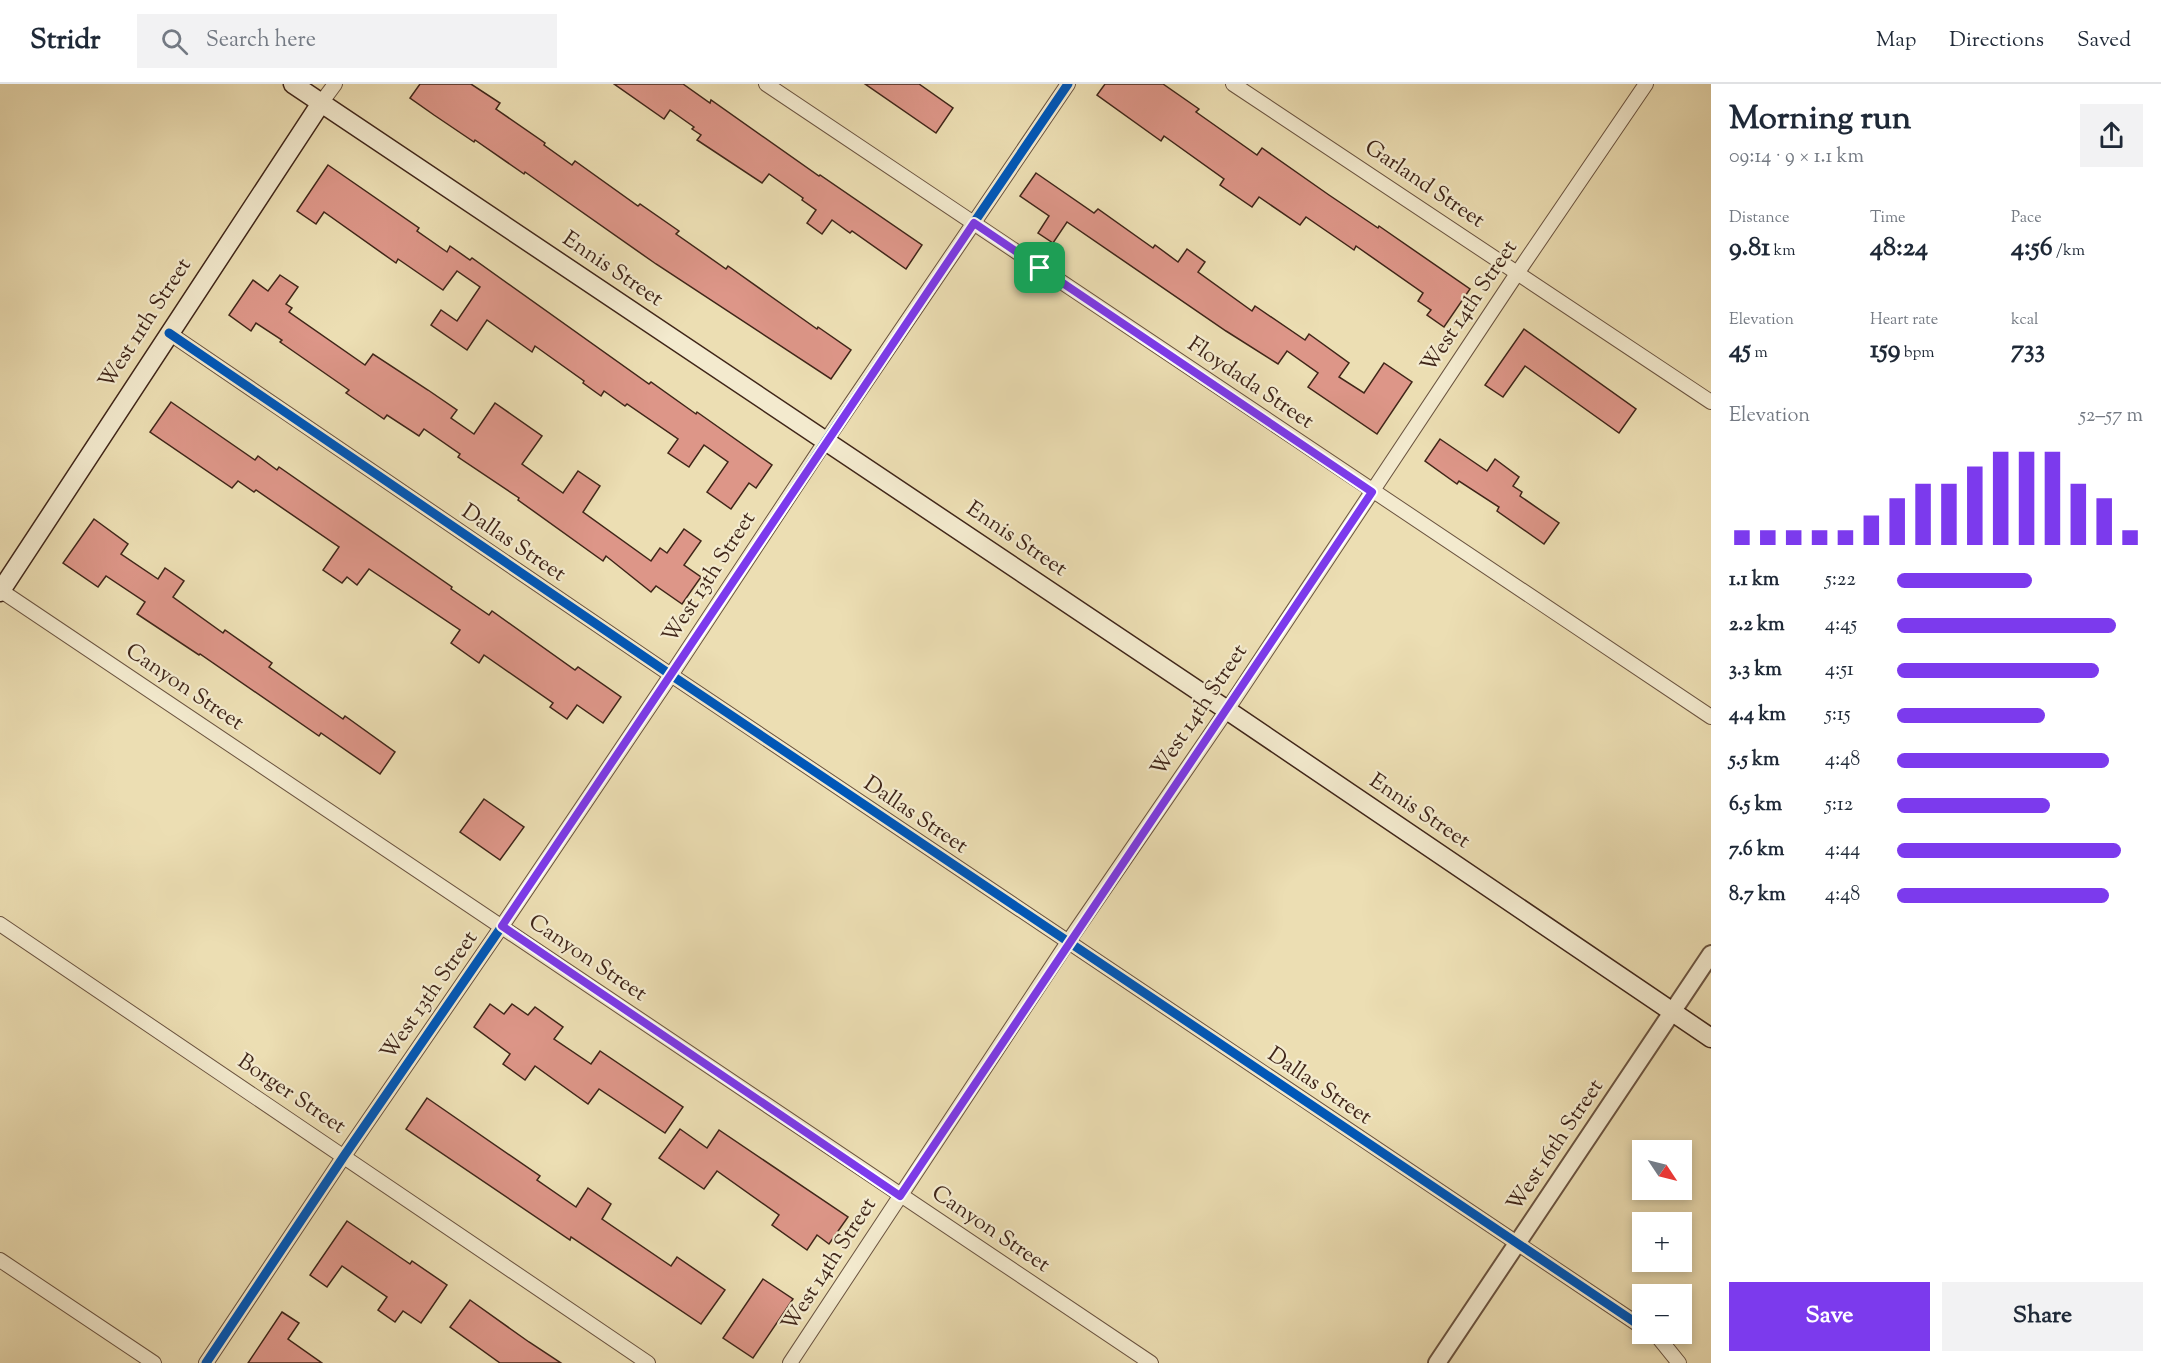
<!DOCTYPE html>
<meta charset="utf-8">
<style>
:root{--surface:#fff;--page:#f2f2f3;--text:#1f2937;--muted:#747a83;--line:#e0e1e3;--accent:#7c3aed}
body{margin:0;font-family:"Sorts Mill Goudy",serif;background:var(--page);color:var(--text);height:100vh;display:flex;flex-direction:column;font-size:22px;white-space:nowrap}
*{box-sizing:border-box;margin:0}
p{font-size:20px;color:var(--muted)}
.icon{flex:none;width:33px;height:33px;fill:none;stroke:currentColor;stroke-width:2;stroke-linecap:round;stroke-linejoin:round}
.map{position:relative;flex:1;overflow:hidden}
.details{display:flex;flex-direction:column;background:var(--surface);width:450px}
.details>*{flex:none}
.needle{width:39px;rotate:125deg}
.fabs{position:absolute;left:1632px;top:1056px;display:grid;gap:12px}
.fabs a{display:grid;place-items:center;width:60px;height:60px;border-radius:0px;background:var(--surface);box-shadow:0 3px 9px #0003;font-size:30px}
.pin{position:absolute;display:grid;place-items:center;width:51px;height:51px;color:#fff;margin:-26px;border-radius:12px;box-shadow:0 3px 9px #0006}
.round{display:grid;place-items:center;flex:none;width:63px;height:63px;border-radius:0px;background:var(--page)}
.headline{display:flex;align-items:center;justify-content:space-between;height:102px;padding:0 18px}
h1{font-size:33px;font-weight:700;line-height:45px}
.figures{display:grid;grid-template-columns:repeat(3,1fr);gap:9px;height:102px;padding:6px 18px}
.figures div{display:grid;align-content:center}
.figures b{font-size:26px;font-weight:700}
.figures small{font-size:16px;font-weight:400}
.figures p{font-size:16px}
.chart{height:168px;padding:12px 18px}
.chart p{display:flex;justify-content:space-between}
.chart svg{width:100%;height:108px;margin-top:6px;stroke:var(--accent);stroke-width:6}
.primary-button{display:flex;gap:12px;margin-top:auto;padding:12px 18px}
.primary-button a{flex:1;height:69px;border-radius:0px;background:var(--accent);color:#fff;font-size:24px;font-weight:700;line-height:69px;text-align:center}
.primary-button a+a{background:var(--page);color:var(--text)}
ul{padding:0 18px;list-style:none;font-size:20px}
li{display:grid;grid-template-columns:96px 72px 1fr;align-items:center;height:45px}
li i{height:15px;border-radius:8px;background:var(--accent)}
header{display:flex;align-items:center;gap:36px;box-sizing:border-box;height:84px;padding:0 30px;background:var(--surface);border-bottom:2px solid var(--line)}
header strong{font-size:28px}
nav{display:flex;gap:33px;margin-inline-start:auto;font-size:21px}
.search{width:420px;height:54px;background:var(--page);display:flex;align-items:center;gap:15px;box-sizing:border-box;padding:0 21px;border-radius:0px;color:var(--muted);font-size:22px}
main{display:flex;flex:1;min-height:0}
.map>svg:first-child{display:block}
.building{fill:#dd9688;stroke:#402619;stroke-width:1.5}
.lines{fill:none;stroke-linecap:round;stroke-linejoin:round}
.minor-casing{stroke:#6b5440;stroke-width:16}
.tertiary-casing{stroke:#6b5440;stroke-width:20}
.secondary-casing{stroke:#402619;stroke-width:21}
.minor{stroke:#f3eace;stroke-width:14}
.tertiary{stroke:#f3eace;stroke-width:16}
.secondary{stroke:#f3eace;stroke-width:18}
.cycleway-casing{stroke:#f3eace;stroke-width:13}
.cycleway{stroke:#0057b8;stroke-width:9}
.route-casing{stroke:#fff;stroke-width:12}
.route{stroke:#7c3aed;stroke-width:8}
.labels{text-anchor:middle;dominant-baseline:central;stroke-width:4.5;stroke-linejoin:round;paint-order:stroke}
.street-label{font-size:22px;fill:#402619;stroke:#f3eace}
</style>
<header>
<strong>Stridr</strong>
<div class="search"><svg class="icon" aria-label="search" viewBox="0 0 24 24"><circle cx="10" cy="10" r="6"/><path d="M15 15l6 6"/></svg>Search here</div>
<nav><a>Map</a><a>Directions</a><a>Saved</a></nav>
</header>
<main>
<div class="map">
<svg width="1711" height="1279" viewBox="0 0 1711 1279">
<rect width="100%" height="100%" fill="#ecdeb3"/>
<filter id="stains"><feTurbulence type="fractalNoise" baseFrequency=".00333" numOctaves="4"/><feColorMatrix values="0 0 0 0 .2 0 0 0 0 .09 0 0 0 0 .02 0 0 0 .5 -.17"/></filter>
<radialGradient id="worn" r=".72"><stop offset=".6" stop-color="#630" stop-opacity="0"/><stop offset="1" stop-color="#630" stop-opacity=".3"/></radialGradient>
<g class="building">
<path d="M 420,0 L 471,0 L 500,19 L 496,25 L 545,59 L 544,61 L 572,81 L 575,77 L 638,122 L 640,120 L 679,147 L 676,150 L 726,185 L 728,182 L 817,245 L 818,243 L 851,266 L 831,295 L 656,180 L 525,88 L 524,90 L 475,56 L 474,58 L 434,31 L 410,14 Z"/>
<path d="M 614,0 L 683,0 L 710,19 L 711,16 L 819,92 L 820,91 L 922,161 L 906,185 L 852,147 L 850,149 L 832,136 L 822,150 L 807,139 L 816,126 L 802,116 L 803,114 L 769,90 L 762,99 L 697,56 L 701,51 L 692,45 L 694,43 L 670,26 L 664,35 Z"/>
<path d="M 865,0 L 919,0 L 953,24 L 936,49 Z"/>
<path d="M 1105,0 L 1163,0 L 1199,25 L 1196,28 L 1257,71 L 1262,64 L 1329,111 L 1378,144 L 1379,142 L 1470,205 L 1444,243 L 1427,231 L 1431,226 L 1418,217 L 1423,209 L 1356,162 L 1354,166 L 1306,133 L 1300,141 L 1259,113 L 1252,123 L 1220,101 L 1224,95 L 1164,52 L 1161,57 L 1097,11 Z"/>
<path d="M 328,81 L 419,144 L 417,147 L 447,168 L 450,162 L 470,176 L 472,174 L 649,300 L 651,298 L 696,330 L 697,328 L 772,381 L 756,404 L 749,399 L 731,425 L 707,408 L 728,378 L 704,361 L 689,383 L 668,369 L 678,355 L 627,320 L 625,322 L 604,307 L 601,312 L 583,299 L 584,297 L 535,262 L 532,268 L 487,236 L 467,266 L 431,241 L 441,226 L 457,237 L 480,203 L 457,187 L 443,206 L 398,175 L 396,179 L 324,128 L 316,140 L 297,127 Z"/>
<path d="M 1036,89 L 1094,129 L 1098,125 L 1153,164 L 1155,161 L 1178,178 L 1187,165 L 1205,178 L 1198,188 L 1252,227 L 1255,222 L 1305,256 L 1309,250 L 1349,279 L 1339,293 L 1364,309 L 1384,279 L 1412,298 L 1377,350 L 1308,303 L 1318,289 L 1287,267 L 1278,280 L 1226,247 L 1067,138 L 1053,159 L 1038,149 L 1049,132 L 1020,112 Z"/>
<path d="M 280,191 L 298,203 L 286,220 L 292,224 L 289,228 L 365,281 L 373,270 L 428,306 L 457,326 L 451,334 L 474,350 L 495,319 L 542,352 L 522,380 L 563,409 L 578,387 L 600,402 L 583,428 L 651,477 L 660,464 L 667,469 L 684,445 L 701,457 L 684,481 L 701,493 L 682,520 L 656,502 L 651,508 L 606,472 L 603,477 L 518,416 L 519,414 L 458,373 L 460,370 L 424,345 L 419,352 L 387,331 L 384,335 L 346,309 L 349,306 L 280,258 L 282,256 L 256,239 L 251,247 L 229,231 L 253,196 L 268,207 Z"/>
<path d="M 1524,245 L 1636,325 L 1619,349 L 1525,282 L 1503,313 L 1485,301 Z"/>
<path d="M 171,318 L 255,376 L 258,372 L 277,386 L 279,383 L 452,503 L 451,505 L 489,531 L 492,527 L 575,586 L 578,583 L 621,613 L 603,639 L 577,621 L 567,635 L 550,623 L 553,619 L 484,571 L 479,579 L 451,559 L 460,546 L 369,485 L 357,501 L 347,493 L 342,499 L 323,486 L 339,463 L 256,406 L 254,408 L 238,397 L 232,404 L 150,348 Z"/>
<path d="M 1440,355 L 1487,387 L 1495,375 L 1519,393 L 1513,402 L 1522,408 L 1520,412 L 1559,439 L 1544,460 L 1497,427 L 1499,423 L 1459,397 L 1457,400 L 1425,377 Z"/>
<path d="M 94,435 L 128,460 L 121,470 L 158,495 L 165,484 L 184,497 L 173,513 L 223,549 L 225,546 L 272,579 L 269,583 L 343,635 L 345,632 L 395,668 L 380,690 L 321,649 L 319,652 L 200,570 L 199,571 L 137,530 L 145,518 L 106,492 L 98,503 L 63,479 Z"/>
<path d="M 484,715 L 524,743 L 500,776 L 460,748 Z"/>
<path d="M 490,920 L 504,930 L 512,920 L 528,931 L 535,923 L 563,943 L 554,955 L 591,980 L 600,967 L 683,1023 L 665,1049 L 599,1005 L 588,1020 L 535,982 L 525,996 L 503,980 L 510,970 L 474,943 Z"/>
<path d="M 427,1014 L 540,1092 L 537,1096 L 576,1123 L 588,1104 L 611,1120 L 602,1135 L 671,1182 L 677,1173 L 725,1206 L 701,1240 L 571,1153 L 570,1156 L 406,1045 Z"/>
<path d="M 680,1045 L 707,1064 L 719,1046 L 848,1133 L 829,1160 L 817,1151 L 807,1166 L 772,1141 L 779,1131 L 717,1087 L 704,1105 L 659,1074 Z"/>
<path d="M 347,1137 L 410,1180 L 412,1177 L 447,1201 L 421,1239 L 403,1227 L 395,1238 L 378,1226 L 387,1213 L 342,1182 L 327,1203 L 310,1191 Z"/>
<path d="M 763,1195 L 793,1215 L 753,1274 L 723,1254 Z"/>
<path d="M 470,1216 L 529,1258 L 561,1279 L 500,1279 L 450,1243 Z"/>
<path d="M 282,1228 L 299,1239 L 288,1255 L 322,1279 L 248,1279 Z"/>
</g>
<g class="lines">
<defs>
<g id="minor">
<path d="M 766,0 L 1711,633"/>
<path d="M 1233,0 L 1711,318"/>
<path d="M 321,19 L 335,0"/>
<path d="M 169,249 L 671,591 L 1642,1243"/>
<path d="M 0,506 L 1151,1279"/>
<path d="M 0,840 L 648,1279"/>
<path d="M 0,1176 L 154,1279"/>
<path d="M 1652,1250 L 1658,1253 L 1679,1279"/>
<path d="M 206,1279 L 344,1072 L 502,842 L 671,591 L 825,358 L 1068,0"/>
<path d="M 790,1279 L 1068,858 L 1227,626 L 1518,188 L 1646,0"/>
</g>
<path id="tertiary" d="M 1437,1279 L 1711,870"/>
<g id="secondary">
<path d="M 293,0 L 1227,626 L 1711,954"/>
<path d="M 0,508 L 321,19"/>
</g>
</defs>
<use href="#minor" class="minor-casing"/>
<use href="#tertiary" class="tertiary-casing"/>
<use href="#secondary" class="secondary-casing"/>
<use href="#minor" class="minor"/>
<use href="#tertiary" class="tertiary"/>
<use href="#secondary" class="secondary"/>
<defs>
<g id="cycleway">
<path d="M 169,249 L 671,591 L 1642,1243"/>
<path d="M 206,1279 L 344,1072 L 502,842 L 671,591 L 825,358 L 1068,0"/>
</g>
</defs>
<use href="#cycleway" class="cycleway-casing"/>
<use href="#cycleway" class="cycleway"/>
</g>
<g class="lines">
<defs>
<path id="route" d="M 974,139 L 1372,408 L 900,1112 L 502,842 C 660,608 815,372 974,139 Z"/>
</defs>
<use href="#route" class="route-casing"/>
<use href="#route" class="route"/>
</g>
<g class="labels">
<g class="street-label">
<text transform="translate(1424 101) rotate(34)">Garland Street</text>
<text transform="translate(612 186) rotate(34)">Ennis Street</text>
<text transform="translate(1470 223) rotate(-56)">West 14th Street</text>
<text transform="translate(146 240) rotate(-57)">West 11th Street</text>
<text transform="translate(1250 300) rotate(34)">Floydada Street</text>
<text transform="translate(1016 456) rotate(34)">Ennis Street</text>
<text transform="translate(513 460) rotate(34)">Dallas Street</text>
<text transform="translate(710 494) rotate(-57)">West 13th Street</text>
<text transform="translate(184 604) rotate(34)">Canyon Street</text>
<text transform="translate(1200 627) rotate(-56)">West 14th Street</text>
<text transform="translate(1419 728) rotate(34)">Ennis Street</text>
<text transform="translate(915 732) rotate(34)">Dallas Street</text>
<text transform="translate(587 875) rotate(34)">Canyon Street</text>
<text transform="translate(430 912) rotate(-55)">West 13th Street</text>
<text transform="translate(1319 1003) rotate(34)">Dallas Street</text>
<text transform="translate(291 1011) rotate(34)">Borger Street</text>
<text transform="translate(1556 1062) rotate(-56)">West 16th Street</text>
<text transform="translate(990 1146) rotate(34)">Canyon Street</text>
<text transform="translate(830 1181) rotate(-57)">West 14th Street</text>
</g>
</g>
<rect width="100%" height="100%" filter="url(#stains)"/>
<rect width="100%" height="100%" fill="url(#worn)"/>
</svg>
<div class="fabs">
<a><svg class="needle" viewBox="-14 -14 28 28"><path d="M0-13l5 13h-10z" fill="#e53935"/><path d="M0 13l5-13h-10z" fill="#747a83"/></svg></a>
<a>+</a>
<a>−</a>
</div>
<div class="pin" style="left:1040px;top:184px;background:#1e9e55"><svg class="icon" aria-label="arrive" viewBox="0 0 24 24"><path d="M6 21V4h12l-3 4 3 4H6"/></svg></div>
</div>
<section class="details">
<div class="headline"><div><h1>Morning run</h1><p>09:14 · 9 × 1.1 km</p></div><a class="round"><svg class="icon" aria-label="share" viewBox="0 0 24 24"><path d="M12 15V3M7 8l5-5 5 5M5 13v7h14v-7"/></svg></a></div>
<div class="figures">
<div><p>Distance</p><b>9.81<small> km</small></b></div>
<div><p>Time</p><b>48:24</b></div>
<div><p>Pace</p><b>4:56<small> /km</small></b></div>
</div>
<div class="figures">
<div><p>Elevation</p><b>45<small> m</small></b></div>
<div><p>Heart rate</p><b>159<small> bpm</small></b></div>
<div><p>kcal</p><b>733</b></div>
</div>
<div class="chart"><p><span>Elevation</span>52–57 m</p>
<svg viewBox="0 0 160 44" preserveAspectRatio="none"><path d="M5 44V38M15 44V38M25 44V38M35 44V38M45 44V38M55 44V32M65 44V25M75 44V19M85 44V19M95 44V12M105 44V6M115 44V6M125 44V6M135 44V19M145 44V25M155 44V38"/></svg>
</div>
<ul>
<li><b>1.1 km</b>5:22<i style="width:55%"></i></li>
<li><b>2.2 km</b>4:45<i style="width:89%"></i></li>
<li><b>3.3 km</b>4:51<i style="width:82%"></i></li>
<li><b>4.4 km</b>5:15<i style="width:60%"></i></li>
<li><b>5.5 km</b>4:48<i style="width:86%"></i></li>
<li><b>6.5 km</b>5:12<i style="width:62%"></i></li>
<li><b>7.6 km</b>4:44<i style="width:91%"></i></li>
<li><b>8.7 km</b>4:48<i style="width:86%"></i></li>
</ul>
<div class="primary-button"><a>Save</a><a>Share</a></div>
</section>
</main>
